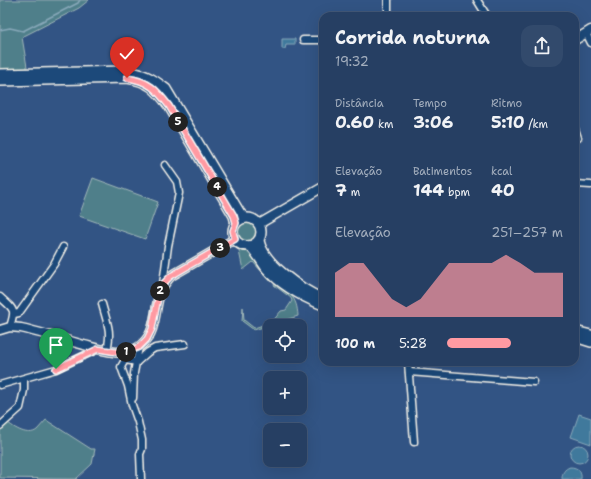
<!DOCTYPE html>
<html lang="pt">
<meta charset="utf-8">
<style>
:root{--surface:#263f63;--page:#324a6c;--text:#f1f3f6;--muted:#a4afbe;--line:#425878;--accent:#ff9aa2}
body{margin:0;font-family:"Shantell Sans",sans-serif;background:var(--page);color:var(--text);height:100vh;display:flex;flex-direction:column;font-size:15px;white-space:nowrap}
*{box-sizing:border-box;margin:0}
p{font-size:13px;color:var(--muted)}
.icon{flex:none;width:22px;height:22px;fill:none;stroke:currentColor;stroke-width:2;stroke-linecap:round;stroke-linejoin:round}
.map{position:relative;flex:1;overflow:hidden}
.side{position:absolute;left:319px;top:12px;width:260px;height:354px;display:flex;flex-direction:column;background:var(--surface);border-radius:12px;box-shadow:0 4px 16px #0002,0 0 0 1px var(--line)}
.side>*{flex:none}
.controls{position:absolute;left:263px;top:319px;display:grid;gap:8px}
.controls a{display:grid;place-items:center;width:44px;height:44px;border-radius:8px;background:var(--surface);box-shadow:0 4px 16px #0002,0 0 0 1px var(--line);font-size:20px}
.pin{position:absolute;display:grid;place-items:center;width:34px;height:34px;color:#fff;margin:-41px -17px;border-radius:50% 50% 50% 0;rotate:-45deg;box-shadow:0 0 4px #0007}
.pin .icon{rotate:45deg}
.km{position:absolute;width:20px;height:20px;margin:-10px;border-radius:50%;background:#222;color:#fff;font-size:11px;line-height:20px;text-align:center}
.round{display:grid;place-items:center;flex:none;width:42px;height:42px;border-radius:12px;background:var(--page)}
.summary{display:flex;align-items:center;justify-content:space-between;height:68px;padding:0 16px}
h1{font-size:18px;font-weight:700;line-height:30px}
.stats{display:grid;grid-template-columns:repeat(3,1fr);gap:6px;height:68px;padding:4px 16px}
.stats div{display:grid;align-content:center}
.stats b{font-size:17px;font-weight:700}
.stats small{font-size:11px;font-weight:400}
.stats p{font-size:11px}
.chart{height:112px;padding:8px 16px}
.chart p{display:flex;justify-content:space-between}
.chart svg{width:100%;height:72px;margin-top:4px;fill:var(--accent);opacity:.7}
ul{padding:0 16px;list-style:none;font-size:13px}
li{display:grid;grid-template-columns:64px 48px 1fr;align-items:center;height:30px}
li i{height:10px;border-radius:5px;background:var(--accent)}
.map>svg:first-child{display:block}
.green{fill:#4f7f8a;stroke:#a2b8b9}
.water{fill:#41799c;stroke:#89a9ba}
.lines{fill:none;stroke-linecap:round;stroke-linejoin:round}
.stream{stroke:#89a9ba;stroke-width:1.5}
.street-casing{stroke:#f4f1e8;stroke-width:9}
.secondary-casing{stroke:#f4f1e8;stroke-width:11}
.primary-casing{stroke:#f4f1e8;stroke-width:12}
.street{stroke:#1f4a7a;stroke-width:6}
.secondary{stroke:#1f4a7a;stroke-width:8}
.primary{stroke:#1f4a7a;stroke-width:9}
.route-casing{stroke:#fff;stroke-width:8}
.route{stroke:#ff9aa2;stroke-width:5}
</style>
<div class="map">
<svg width="591" height="479" viewBox="0 0 591 479">
<rect width="100%" height="100%" fill="#325484"/>
<filter id="ink" filterUnits="userSpaceOnUse"><feTurbulence type="fractalNoise" baseFrequency=".025" numOctaves="2"/><feDisplacementMap in="SourceGraphic" scale="8" xChannelSelector="R" yChannelSelector="G"/><feConvolveMatrix kernelMatrix="1 2 1 2 8 2 1 2 1" color-interpolation-filters="sRGB"/></filter>
<g filter="url(#ink)">
<g class="green">
<path d="M 0,0 L 89,0 L 79,8 L 22,37 L 28,73 L 0,74 Z"/>
<path d="M 93,178 L 158,202 L 145,239 L 79,216 Z"/>
<circle cx="247" cy="232" r="9"/>
<path d="M 244,249 L 248,251 L 272,279 L 270,281 L 253,262 L 243,270 L 239,251 Z"/>
<path d="M 275,283 C 290,293 297,297 298,316 L 254,330 L 242,321 L 243,307 L 244,320 L 254,328 L 272,322 L 281,311 L 286,310 L 292,301 L 291,298 L 274,285 Z"/>
<path d="M 46,420 L 91,449 L 95,449 L 92,464 L 76,479 L 0,478 L 0,428 L 7,422 C 14,428 28,437 37,430 C 40,427 43,423 46,420 Z"/>
</g>
<g class="water">
<path d="M 282,39 L 295,39 L 295,45 L 286,45 L 285,49 L 282,49 Z"/>
<path d="M 579,414 L 591,418 L 591,444 L 571,437 Z"/>
<circle cx="579" cy="454" r="9"/>
<path d="M 570,467 C 578,467 582,472 581,479 L 562,479 C 562,473 564,469 570,467 Z"/>
</g>
<g class="lines">
<path class="stream" d="M 0,30 L 10,28 L 23,31 L 78,3 L 80,0"/>
<defs>
<g id="street">
<path d="M 388,0 L 388,16"/>
<path d="M 477,0 L 487,16"/>
<path d="M 586,33 L 591,43"/>
<path d="M 303,40 L 323,40"/>
<path d="M 575,129 L 578,138 L 575,139"/>
<path d="M 575,184 L 591,185"/>
<path d="M 163,284 L 168,246 L 179,193 L 177,182 L 165,165"/>
<path d="M 0,297 C 14,310 16,308 10,327"/>
<path d="M 102,304 C 107,323 112,331 107,350"/>
<path d="M 14,314 L 19,313 L 54,264 L 63,247"/>
<path d="M 408,362 L 414,442"/>
<path d="M 409,372 L 534,382"/>
<path d="M 0,385 L 56,369 L 98,349"/>
<path d="M 133,398 L 134,373 L 139,347"/>
<path d="M 0,426 L 20,408 L 24,390 L 24,379"/>
<path d="M 141,479 L 140,454 L 142,449 L 142,440 L 138,422 L 132,405 L 128,386 L 121,367 L 125,360 L 137,362 L 148,352 L 155,348 L 185,344"/>
</g>
<g id="secondary">
<path d="M 575,40 L 591,30"/>
<path d="M 259,224 L 323,187"/>
<path d="M 0,330 L 10,327 L 21,328 C 42,333 63,339 84,345 C 96,348 112,354 126,352 C 138,350 148,341 152,329 C 159,307 154,294 171,276 L 235,239"/>
</g>
<g id="primary">
<path d="M 0,74 L 125,71 C 144,74 151,77 166,89 L 240,213 L 245,218"/>
<path d="M 0,81 L 127,78 C 149,81 156,89 169,106 L 234,216 L 236,223"/>
<circle cx="247" cy="232" r="14"/>
<path d="M 259,241 C 264,264 302,290 323,299"/>
<path d="M 250,246 C 257,253 261,261 267,269 C 282,286 303,297 323,305"/>
<path d="M 575,331 L 591,335"/>
<path d="M 575,337 L 591,342"/>
</g>
</defs>
<use href="#street" class="street-casing"/>
<use href="#secondary" class="secondary-casing"/>
<use href="#primary" class="primary-casing"/>
<use href="#street" class="street"/>
<use href="#secondary" class="secondary"/>
<use href="#primary" class="primary"/>
</g>
</g>
<g class="lines" filter="url(#ink)">
<defs>
<path id="route" d="M 56,369 L 98,349 L 116,352 L 126,352 L 139,347 L 147,339 L 152,329 L 159,293 L 163,284 L 171,276 L 235,239 L 233,231 L 236,223 L 234,216 L 169,106 C 156,89 149,81 127,78"/>
</defs>
<use href="#route" class="route-casing"/>
<use href="#route" class="route"/>
</g>
</svg>
<div class="controls">
<a><svg class="icon" aria-label="locate" viewBox="0 0 24 24"><circle cx="12" cy="12" r="6"/><path d="M12 2v4M12 18v4M2 12h4M18 12h4"/></svg></a>
<a>+</a>
<a>−</a>
</div>
<div class="pin" style="left:56px;top:369px;background:#1e9e55"><svg class="icon" aria-label="arrive" viewBox="0 0 24 24"><path d="M6 21V4h12l-3 4 3 4H6"/></svg></div>
<div class="pin" style="left:127px;top:78px;background:#d93025"><svg class="icon" aria-label="check" viewBox="0 0 24 24"><path d="M5 12l5 5 9-10"/></svg></div>
<b class="km" style="left:126px;top:352px">1</b>
<b class="km" style="left:160px;top:291px">2</b>
<b class="km" style="left:220px;top:248px">3</b>
<b class="km" style="left:217px;top:187px">4</b>
<b class="km" style="left:178px;top:122px">5</b>
<section class="side">
<div class="summary"><div><h1>Corrida noturna</h1><p>19:32</p></div><a class="round"><svg class="icon" aria-label="share" viewBox="0 0 24 24"><path d="M12 15V3M7 8l5-5 5 5M5 13v7h14v-7"/></svg></a></div>
<div class="stats">
<div><p>Distância</p><b>0.60<small> km</small></b></div>
<div><p>Tempo</p><b>3:06</b></div>
<div><p>Ritmo</p><b>5:10<small> /km</small></b></div>
</div>
<div class="stats">
<div><p>Elevação</p><b>7<small> m</small></b></div>
<div><p>Batimentos</p><b>144<small> bpm</small></b></div>
<div><p>kcal</p><b>40</b></div>
</div>
<div class="chart"><p><span>Elevação</span>251–257 m</p>
<svg viewBox="0 0 160 44" preserveAspectRatio="none"><path d="M0 44V17L10 11L20 11L30 22L40 33L50 38L60 33L70 22L80 11L90 11L100 11L110 11L120 6L130 11L140 17L150 17L160 17V44z"/></svg>
</div>
<ul>
<li><b>100 m</b>5:28<i style="width:55%"></i></li>
</ul>
</section>
</div>
